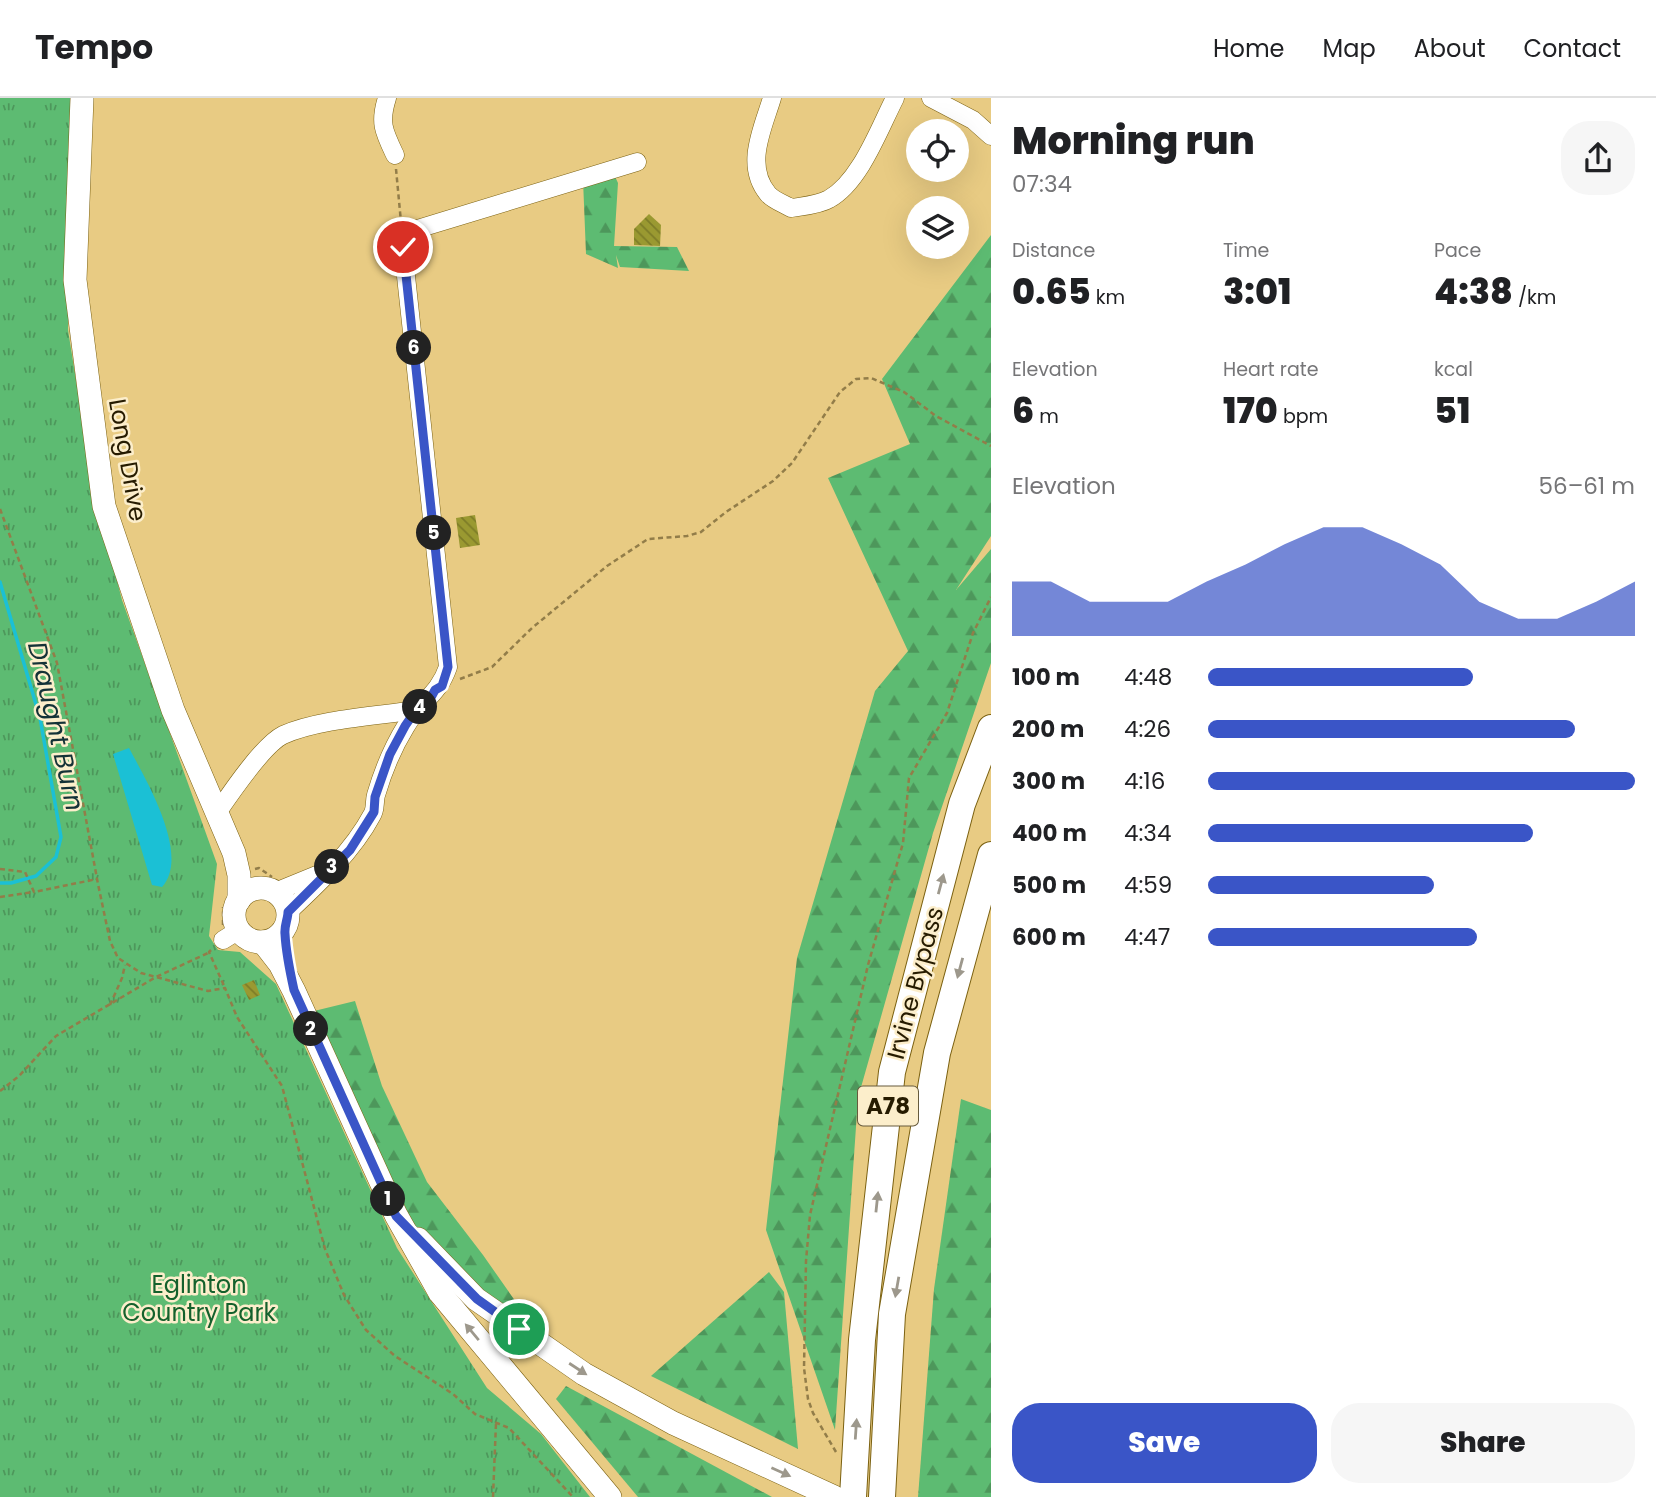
<!DOCTYPE html>
<meta charset="utf-8">
<style>
:root{--surface:#fff;--page:#f6f6f6;--text:#202124;--muted:#757577;--line:#e0e0e0;--accent:#3a55c7}
body{margin:0;font-family:Poppins,sans-serif;background:var(--page);color:var(--text);height:100vh;display:flex;flex-direction:column;font-size:26px;white-space:nowrap}
*{box-sizing:border-box;margin:0}
p{font-size:23px;color:var(--muted)}
.icon{flex:none;width:38px;height:38px;fill:none;stroke:currentColor;stroke-width:2;stroke-linecap:round;stroke-linejoin:round}
.map{position:relative;flex:1;overflow:hidden}
.drawer{display:flex;flex-direction:column;background:var(--surface);width:665px}
.drawer>*{flex:none}
.controls{position:absolute;left:906px;top:21px;display:grid;gap:14px}
.controls a{display:grid;place-items:center;width:63px;height:63px;border-radius:50%;background:var(--surface);box-shadow:0 7px 28px #0002;font-size:35px}
.pin{position:absolute;display:grid;place-items:center;width:60px;height:60px;color:#fff;margin:-30px;border:4px solid #fff;border-radius:50%;box-shadow:0 2px 7px #0007}
.km{position:absolute;width:35px;height:35px;margin:-18px;border-radius:50%;background:#222;color:#fff;font-size:19px;line-height:35px;text-align:center}
.round{display:grid;place-items:center;flex:none;width:74px;height:74px;border-radius:28px;background:var(--page)}
.summary{display:flex;align-items:center;justify-content:space-between;height:119px;padding:0 21px}
h1{font-size:38px;font-weight:800;line-height:52px}
.stats{display:grid;grid-template-columns:repeat(3,1fr);gap:10px;height:119px;padding:7px 21px}
.stats div{display:grid;align-content:center}
.stats b{font-size:35px;font-weight:800}
.stats small{font-size:19px;font-weight:400}
.stats p{font-size:19px}
.chart{height:196px;padding:14px 21px}
.chart p{display:flex;justify-content:space-between}
.chart svg{width:100%;height:126px;margin-top:7px;fill:var(--accent);opacity:.7}
.button{display:flex;gap:14px;margin-top:auto;padding:14px 21px}
.button a{flex:1;height:80px;border-radius:28px;background:var(--accent);color:#fff;font-size:28px;font-weight:800;line-height:80px;text-align:center}
.button a+a{background:var(--page);color:var(--text)}
ul{padding:0 21px;list-style:none;font-size:23px}
li{display:grid;grid-template-columns:112px 84px 1fr;align-items:center;height:52px}
li i{height:18px;border-radius:9px;background:var(--accent)}
header{display:flex;align-items:center;gap:42px;box-sizing:border-box;height:98px;padding:0 35px;background:var(--surface);border-bottom:2px solid var(--line)}
header strong{font-size:33px}
nav{display:flex;gap:38px;margin-inline-start:auto;font-size:24px}
main{display:flex;flex:1;min-height:0}
.map>svg:first-child{display:block}
.forest{fill:url(#forest-firs)}
.park{fill:url(#park-tufts)}
.water{fill:#1bc0d5}
.lines{fill:none;stroke-linecap:round;stroke-linejoin:round}
.stream{stroke:#1bc0d5;stroke-width:3.5}
.building{fill:url(#building-back-hatch)}
.minor-casing{stroke:#7b6111;stroke-width:19}
.major-casing{stroke:#7b6111;stroke-width:24}
.highway-casing{stroke:#7b6111;stroke-width:28}
.path{stroke:#927d49;stroke-width:2.5;stroke-dasharray:5 3.5;stroke-linecap:butt}
.minor{stroke:#fff;stroke-width:18}
.major{stroke:#fff;stroke-width:23}
.highway{stroke:#fff;stroke-width:26}
.oneway{fill:#9d988c}
.route-casing{stroke:#fff;stroke-width:14}
.route{stroke:#3a55c7;stroke-width:9}
.labels{text-anchor:middle;dominant-baseline:central;stroke-width:5;stroke-linejoin:round;paint-order:stroke}
.shield{fill:#fceecb;stroke:#665a3d;stroke-width:2}
.shield-label{font-size:23px;font-weight:bold;fill:#261b00}
.street-label{font-size:24px;fill:#261b00;stroke:#fceecb}
.park-label{font-size:24px;fill:#14612c;stroke:#fceecb}
.water-label{font-size:26px;font-style:italic;fill:#143237;stroke:#fceecb}
</style>
<header>
<strong>Tempo</strong>
<nav><a>Home</a><a>Map</a><a>About</a><a>Contact</a></nav>
</header>
<main>
<div class="map">
<svg width="991" height="1399" viewBox="0 0 991 1399">
<defs>
<pattern id="forest-firs" width="22" height="20" patternUnits="userSpaceOnUse" patternTransform="scale(1.75)"><rect width="22" height="20" fill="#5dbb72"/><path d="M5 1l3.5 6h-7zM16 11l3.5 6h-7z" fill="#4d975b"/></pattern>
<pattern id="park-tufts" width="24" height="20" patternUnits="userSpaceOnUse" patternTransform="scale(1.75)"><rect width="24" height="20" fill="#5dbb72"/><path d="M3 7l-1-3M5 7V3M7 7l1-3M15 17l-1-3M17 17v-4M19 17l1-3" fill="none" stroke="#4d975b"/></pattern>
<pattern id="building-back-hatch" width="6" height="6" patternUnits="userSpaceOnUse" patternTransform="scale(1.75)"><rect width="6" height="6" fill="#9a9931"/><path d="M-1 5l2 2M0 0l6 6M5-1l2 2" fill="none" stroke="#7d7c27"/></pattern>
</defs>
<rect width="100%" height="100%" fill="#e8cb83"/>
<g class="forest">
<path d="M 612,72 L 618,85 L 614,148 L 677,149 L 689,173 L 620,169 L 616,157 L 618,170 L 586,156 L 583,82 Z"/>
<path d="M 991,137 L 991,438 L 956,492 L 991,451 L 991,565 L 933,735 L 858,1000 L 835,1332 L 766,1132 L 797,860 L 875,593 L 908,553 L 828,380 L 910,346 L 882,281 Z"/>
<path d="M 355,903 L 382,988 L 427,1084 L 483,1157 L 532,1227 L 519,1231 L 424,1147 L 383,1089 L 314,913 Z"/>
<path d="M 961,1001 L 991,1012 L 991,1399 L 918,1399 L 934,1191 Z"/>
<path d="M 769,1174 L 784,1194 L 798,1351 L 651,1278 Z"/>
<path d="M 566,1288 L 772,1399 L 638,1399 L 556,1301 Z"/>
</g>
<path class="park" d="M 0,0 L 73,0 L 70,33 L 68,232 L 93,388 L 122,502 L 217,766 L 209,838 L 218,852 L 240,854 L 276,886 L 397,1150 L 487,1290 L 541,1336 L 590,1399 L 0,1399 Z"/>
<path class="water" d="M 129,650 C 146,682 191,757 162,789 L 152,787 L 113,656 Z"/>
<g class="lines">
<path class="stream" d="M 0,484 L 40,620 L 61,739 L 56,759 L 36,778 L 11,785 L 0,785"/>
</g>
<g class="building">
<path d="M 649,116 L 661,127 L 660,148 L 634,147 L 634,131 Z"/>
<path d="M 475,417 L 480,447 L 460,450 L 456,420 Z"/>
<path d="M 254,882 L 260,897 L 249,902 L 242,887 Z"/>
</g>
<g class="lines">
<defs>
<g id="minor">
<path d="M 387,0 C 379,25 384,34 395,57"/>
<path d="M 772,0 C 763,30 744,67 768,96 C 773,102 784,106 791,110 C 803,108 819,107 829,101 C 860,84 879,31 895,0"/>
<path d="M 931,0 L 973,22 L 991,38"/>
<path d="M 217,715 C 230,696 263,647 283,637 C 319,621 377,618 416,612"/>
<path d="M 275,794 L 319,776"/>
<path d="M 288,814 C 318,786 353,753 372,717 C 376,711 374,704 376,697 C 383,673 393,649 406,628 C 420,603 438,598 448,569 L 402,141 L 414,132 L 637,64"/>
<path d="M 223,842 L 239,832"/>
</g>
<g id="major">
<path d="M 82,0 L 75,182 L 104,408 L 173,612 L 234,755 L 239,777 L 239,802"/>
<circle cx="261" cy="817" r="27"/>
<path d="M 263,844 L 280,866 L 294,893 L 396,1117 L 440,1195 L 610,1399"/>
<path d="M 418,1141 L 476,1201 L 584,1276 L 673,1325 L 834,1399"/>
</g>
<g id="highway">
<path d="M 853,1399 L 862,1242 L 892,974 L 962,706 L 991,630"/>
<path d="M 882,1399 L 892,1216 L 937,955 L 991,757"/>
</g>
</defs>
<use href="#minor" class="minor-casing"/>
<use href="#major" class="major-casing"/>
<use href="#highway" class="highway-casing"/>
<g class="path">
<path d="M 396,71 L 401,124"/>
<path d="M 0,411 L 57,565 L 98,786 L 110,843 L 118,860 L 141,875 L 156,879 L 208,893 L 225,890 L 237,919 L 282,988 L 325,1151 L 344,1197 L 366,1232 L 395,1258 L 453,1296 L 475,1316 L 509,1330 L 573,1399"/>
<path d="M 460,581 L 492,569 L 532,530 L 607,468 L 648,441 L 687,438 L 701,434 L 726,414 L 773,383 L 792,365 L 840,294 L 856,281 L 871,280 L 904,294 L 936,318 L 991,348"/>
<path d="M 0,771 L 25,774 L 34,794 L 97,781"/>
<path d="M 255,771 L 259,770 L 272,779"/>
<path d="M 0,799 L 34,794"/>
<path d="M 223,827 L 223,809"/>
<path d="M 211,852 L 209,854 L 225,890"/>
<path d="M 110,907 L 122,880 L 125,867"/>
<path d="M 0,993 L 19,978 L 56,938 L 156,879 L 208,855"/>
<path d="M 836,1354 L 813,1315 L 808,1301 L 804,1270 L 806,1163 L 810,1117 L 868,867 L 903,745 L 909,680 L 947,615 L 973,535 L 991,499"/>
<path d="M 493,1399 L 496,1325"/>
</g>
<use href="#minor" class="minor"/>
<use href="#major" class="major"/>
<use href="#highway" class="highway"/>
</g>
<defs><path id="oneway-solid" d="M-6-.8H1V-3.2L6.5 0L1 3.2V.8H-6Z" transform="scale(1.75)"/></defs>
<g class="oneway">
<use href="#oneway-solid" transform="translate(941 786) rotate(-75)"/>
<use href="#oneway-solid" transform="translate(960 870) rotate(105)"/>
<use href="#oneway-solid" transform="translate(877 1104) rotate(-84)"/>
<use href="#oneway-solid" transform="translate(897 1189) rotate(100)"/>
<use href="#oneway-solid" transform="translate(472 1234) rotate(-130)"/>
<use href="#oneway-solid" transform="translate(578 1271) rotate(33)"/>
<use href="#oneway-solid" transform="translate(856 1331) rotate(-86)"/>
<use href="#oneway-solid" transform="translate(781 1374) rotate(24)"/>
</g>
<g class="lines">
<defs>
<path id="route" d="M 403,149 L 448,569 L 442,588 L 435,592 L 429,603 L 416,612 L 405,628 L 390,656 L 375,699 L 374,714 L 350,752 L 288,814 C 288,821 284,828 285,836 C 286,855 290,874 294,892 L 396,1118 L 477,1201 L 519,1231"/>
</defs>
<use href="#route" class="route-casing"/>
<use href="#route" class="route"/>
</g>
<g class="labels">
<rect class="shield" x="858" y="988.5" width="60" height="39" rx="5"/>
<g class="shield-label">
<text x="888" y="1008">A78</text>
</g>
<g class="street-label">
<text transform="translate(128 362) rotate(80)">Long Drive</text>
<text transform="translate(915 885) rotate(-75)">Irvine Bypass</text>
</g>
<g class="park-label">
<text x="199" y="1186">Eglinton<tspan x="199" dy="28">Country Park</tspan></text>
</g>
<g class="water-label">
<text transform="translate(56 628) rotate(77)">Draught Burn</text>
</g>
</g>
</svg>
<div class="controls">
<a><svg class="icon" aria-label="locate" viewBox="0 0 24 24"><circle cx="12" cy="12" r="6"/><path d="M12 2v4M12 18v4M2 12h4M18 12h4"/></svg></a>
<a><svg class="icon" aria-label="layers" viewBox="0 0 24 24"><path d="M12 4l9 5-9 5-9-5zM3 14l9 5 9-5"/></svg></a>
</div>
<div class="pin" style="left:519px;top:1231px;background:#1e9e55"><svg class="icon" aria-label="arrive" viewBox="0 0 24 24"><path d="M6 21V4h12l-3 4 3 4H6"/></svg></div>
<div class="pin" style="left:403px;top:149px;background:#d93025"><svg class="icon" aria-label="check" viewBox="0 0 24 24"><path d="M5 12l5 5 9-10"/></svg></div>
<b class="km" style="left:388px;top:1101px">1</b>
<b class="km" style="left:311px;top:931px">2</b>
<b class="km" style="left:332px;top:769px">3</b>
<b class="km" style="left:420px;top:609px">4</b>
<b class="km" style="left:434px;top:435px">5</b>
<b class="km" style="left:414px;top:250px">6</b>
</div>
<section class="drawer">
<div class="summary"><div><h1>Morning run</h1><p>07:34</p></div><a class="round"><svg class="icon" aria-label="share" viewBox="0 0 24 24"><path d="M12 15V3M7 8l5-5 5 5M5 13v7h14v-7"/></svg></a></div>
<div class="stats">
<div><p>Distance</p><b>0.65<small> km</small></b></div>
<div><p>Time</p><b>3:01</b></div>
<div><p>Pace</p><b>4:38<small> /km</small></b></div>
</div>
<div class="stats">
<div><p>Elevation</p><b>6<small> m</small></b></div>
<div><p>Heart rate</p><b>170<small> bpm</small></b></div>
<div><p>kcal</p><b>51</b></div>
</div>
<div class="chart"><p><span>Elevation</span>56–61 m</p>
<svg viewBox="0 0 160 44" preserveAspectRatio="none"><path d="M0 44V25L10 25L20 32L30 32L40 32L50 25L60 19L70 12L80 6L90 6L100 12L110 19L120 32L130 38L140 38L150 32L160 25V44z"/></svg>
</div>
<ul>
<li><b>100 m</b>4:48<i style="width:62%"></i></li>
<li><b>200 m</b>4:26<i style="width:86%"></i></li>
<li><b>300 m</b>4:16<i style="width:100%"></i></li>
<li><b>400 m</b>4:34<i style="width:76%"></i></li>
<li><b>500 m</b>4:59<i style="width:53%"></i></li>
<li><b>600 m</b>4:47<i style="width:63%"></i></li>
</ul>
<div class="button"><a>Save</a><a>Share</a></div>
</section>
</main>
